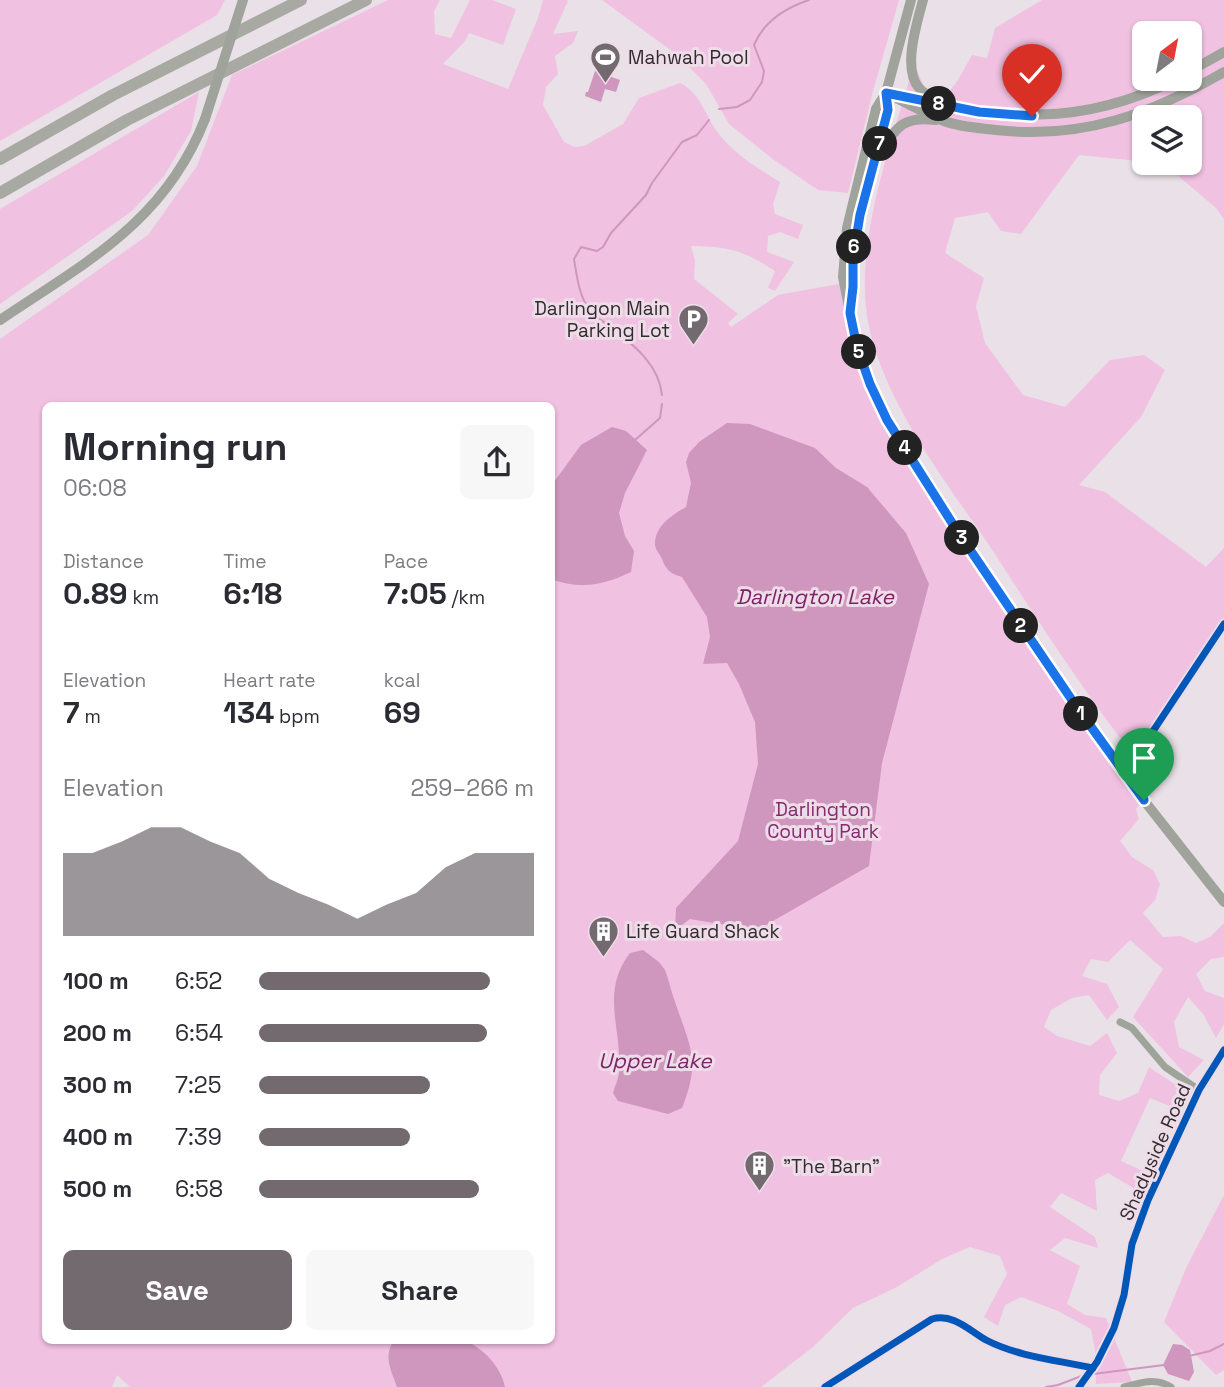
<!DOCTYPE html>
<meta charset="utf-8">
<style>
:root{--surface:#fff;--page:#f7f7f7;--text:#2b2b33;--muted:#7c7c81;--accent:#726a6f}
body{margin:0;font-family:"Space Grotesk",sans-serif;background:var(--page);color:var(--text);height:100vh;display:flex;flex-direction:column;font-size:26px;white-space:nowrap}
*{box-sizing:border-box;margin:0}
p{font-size:23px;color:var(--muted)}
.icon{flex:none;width:38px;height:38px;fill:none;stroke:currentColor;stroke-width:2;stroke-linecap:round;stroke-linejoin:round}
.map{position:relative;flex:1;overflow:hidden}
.side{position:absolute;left:42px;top:402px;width:513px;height:942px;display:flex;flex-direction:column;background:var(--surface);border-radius:10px;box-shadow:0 2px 5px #0004}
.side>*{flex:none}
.needle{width:46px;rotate:32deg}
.buttons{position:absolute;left:1132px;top:21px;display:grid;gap:14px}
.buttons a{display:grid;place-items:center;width:70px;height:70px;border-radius:10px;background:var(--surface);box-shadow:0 2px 5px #0004;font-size:35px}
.pin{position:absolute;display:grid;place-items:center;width:60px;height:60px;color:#fff;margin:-72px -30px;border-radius:50% 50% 50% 0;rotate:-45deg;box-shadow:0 0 7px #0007}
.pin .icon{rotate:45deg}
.km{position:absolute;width:35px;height:35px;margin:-18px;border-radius:50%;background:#222;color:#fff;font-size:19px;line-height:35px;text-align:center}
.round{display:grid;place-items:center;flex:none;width:74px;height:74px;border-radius:10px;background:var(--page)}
.headline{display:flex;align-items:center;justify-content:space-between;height:119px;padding:0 21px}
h1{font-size:38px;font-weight:700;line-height:52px}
.metrics{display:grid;grid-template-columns:repeat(3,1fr);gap:10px;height:119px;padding:7px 21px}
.metrics div{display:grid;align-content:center}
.metrics b{font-size:30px;font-weight:700}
.metrics small{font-size:19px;font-weight:400}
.metrics p{font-size:19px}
.chart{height:196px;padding:14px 21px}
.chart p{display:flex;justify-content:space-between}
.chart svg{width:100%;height:126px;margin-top:7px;fill:var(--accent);opacity:.7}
.primary-button{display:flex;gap:14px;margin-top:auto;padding:14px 21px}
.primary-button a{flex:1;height:80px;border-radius:10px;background:var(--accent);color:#fff;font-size:28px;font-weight:700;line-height:80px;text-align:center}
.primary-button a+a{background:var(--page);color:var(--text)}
ul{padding:0 21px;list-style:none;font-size:23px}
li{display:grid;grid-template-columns:112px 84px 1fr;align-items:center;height:52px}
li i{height:18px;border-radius:9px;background:var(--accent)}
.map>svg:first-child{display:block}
.green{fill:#f1c1e2;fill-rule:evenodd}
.water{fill:#cf96be}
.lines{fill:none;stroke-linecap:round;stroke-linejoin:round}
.stream{stroke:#cf96be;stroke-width:2}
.street{stroke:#9fa49b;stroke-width:7}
.secondary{stroke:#9fa39b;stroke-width:10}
.highway{stroke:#a8a9a3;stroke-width:12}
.secondary-bridge{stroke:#9fa39b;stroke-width:10}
.cycleway-casing{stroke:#eedce8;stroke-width:11}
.cycleway{stroke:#0057b8;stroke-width:7}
.route-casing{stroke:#fff;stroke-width:14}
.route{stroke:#1a73e8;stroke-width:9}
.labels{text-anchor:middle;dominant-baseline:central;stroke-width:6;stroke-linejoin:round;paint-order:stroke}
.poi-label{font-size:19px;fill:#312b2f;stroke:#eedce8;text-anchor:start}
.park-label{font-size:19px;fill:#852a6f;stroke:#eedce8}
.street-label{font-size:19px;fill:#312b2f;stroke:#eedce8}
.water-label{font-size:21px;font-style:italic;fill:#7d2268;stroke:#eedce8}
</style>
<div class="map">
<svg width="1224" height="1387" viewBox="0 0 1224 1387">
<rect width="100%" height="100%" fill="#eae0e7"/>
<g class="green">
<path d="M 0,0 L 225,0 L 217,15 L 0,141 Z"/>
<path d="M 388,0 L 440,0 L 434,11 L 435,34 L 451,38 L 470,0 L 492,0 L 516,9 L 503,45 L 469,33 L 465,41 L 443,64 L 508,89 L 538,18 L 543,0 L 566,0 L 568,1 L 553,34 L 578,31 L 573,43 L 555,56 L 558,74 L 546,87 L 543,105 L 564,142 L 574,147 L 584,146 L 623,124 L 639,98 L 680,83 C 699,92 704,112 716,130 C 731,152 757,168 780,182 L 773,204 L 775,214 L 803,225 L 798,239 L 780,232 L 768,236 L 767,252 L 794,262 L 775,291 L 768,288 L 775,271 C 742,250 731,247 691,246 L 695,261 L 694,279 L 738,314 L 728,323 L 731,327 L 778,295 L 844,283 L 878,402 L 1144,800 L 1136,809 L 1139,819 L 1120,841 L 1132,857 L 1153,870 L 1160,884 L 1155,900 L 1143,913 L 1163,937 L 1181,936 L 1196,943 L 1210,937 L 1224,923 L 1224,957 L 1211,959 L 1196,974 L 1205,991 L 1224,998 L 1224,1024 L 1216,1038 L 1203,1014 L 1188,997 L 1174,1022 L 1179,1047 L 1204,1060 L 1188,1077 L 1133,1017 L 1163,969 L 1130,940 L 1108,962 L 1091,959 L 1082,976 L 1107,984 L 1119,1007 L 1107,1020 L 1089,995 L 1072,998 L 1051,1010 L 1044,1027 L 1057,1036 L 1090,1046 L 1107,1033 L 1117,1053 L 1100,1075 L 1099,1095 L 1119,1101 L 1138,1093 L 1149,1067 L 1188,1093 L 1182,1111 L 1150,1098 L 1121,1161 L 1147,1173 L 1135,1189 L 1108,1173 L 1095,1180 L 1097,1211 L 1061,1193 L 1050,1207 L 1095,1237 L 1098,1248 L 1065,1238 L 1050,1250 L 1080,1266 L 1067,1304 L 1085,1315 L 1106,1318 L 1132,1382 L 1096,1384 L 1095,1350 L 1091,1329 L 1058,1311 L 1021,1297 L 1005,1305 L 998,1326 L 984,1317 L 1007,1274 L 1000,1256 L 970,1247 L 942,1259 L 897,1287 L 853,1308 L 813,1347 L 761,1387 L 130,1387 L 117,1375 L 112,1387 L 0,1387 L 0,339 L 148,235 L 197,166 L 232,75 ZM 46,406 L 551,406 L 551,1340 L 46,1340 Z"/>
<path d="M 602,0 L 899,0 L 873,91 L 848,193 L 818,190 L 774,160 L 729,124 L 706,84 L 676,54 Z"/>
<path d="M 1042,0 L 1224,0 L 1224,219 L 1216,208 L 1163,163 L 1190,163 L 1190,117 L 1144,117 L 1144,159 L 1139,161 L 1079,155 L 1021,234 L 1001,231 L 988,212 L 955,218 L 945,253 L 984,278 L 976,306 L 985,343 L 1023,395 L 1065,407 L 1110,360 L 1144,355 L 1165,370 L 1141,417 L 1079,485 L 1105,492 L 1206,567 L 1224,548 L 1224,625 L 1134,756 C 1083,690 1038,621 993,551 C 945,479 868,384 865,294 C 862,219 894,136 914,63 L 925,89 L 945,97 L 958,80 L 972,55 L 987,58 L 995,28 ZM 1144,33 L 1190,33 L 1190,79 L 1144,79 Z"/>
<path d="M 199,92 L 191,131 L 164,176 L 132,211 L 0,304 L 0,209 Z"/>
<path d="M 1224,1195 L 1224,1370 L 1216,1375 L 1164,1322 L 1187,1266 Z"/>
</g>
<g class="water">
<path d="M 595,71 L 620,80 L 616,92 L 605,89 L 601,102 L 585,96 L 586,92 L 588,92 Z"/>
<path d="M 727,423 L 750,424 L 815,448 L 836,468 L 867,487 L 906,533 L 929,584 L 882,763 L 869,866 L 757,930 L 690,919 L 675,930 L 676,908 L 738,841 L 758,764 L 755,722 L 739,684 L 727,663 L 703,664 L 710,637 L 707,617 L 682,577 C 671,574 666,570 662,559 C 660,554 655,550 655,544 C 655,526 672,515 686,507 L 691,483 L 686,462 L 689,453 L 699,442 Z"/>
<path d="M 612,427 L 626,431 L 647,450 L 625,493 L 619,513 L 625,536 L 634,551 L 631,572 C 604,585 580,590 551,579 L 551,486 L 581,445 Z"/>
<path d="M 643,950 L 659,962 L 665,970 C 669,980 671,991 675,1002 C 690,1046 701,1061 682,1108 L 668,1114 L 618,1101 L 613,1093 C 615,1086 619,1078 619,1071 C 622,1028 600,992 630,953 Z"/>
<path d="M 463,1340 C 483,1347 501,1367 505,1387 L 397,1387 C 392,1372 383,1357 393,1342 Z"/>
<path d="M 1173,1344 L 1182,1345 L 1190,1350 L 1194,1372 L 1189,1381 L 1168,1374 L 1163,1365 Z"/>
</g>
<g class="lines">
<g class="stream">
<path d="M 719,109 L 737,107 L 750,100 L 762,82 L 764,71 L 754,45 C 764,21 785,8 809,0"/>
<path d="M 662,395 C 659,363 631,343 607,324 C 601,320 594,317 590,311 C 579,296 577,277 574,259 L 581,247 L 597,251 L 603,247 L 611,233 L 646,195 L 652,183 L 682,142 L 697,135 L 709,120"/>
<path d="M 635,440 L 660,418 L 662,404"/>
<path d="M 1189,1356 L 1210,1351 L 1224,1344"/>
<path d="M 1093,1374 L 1164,1365"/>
<path d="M 1046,1387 L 1058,1385 L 1084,1375"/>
</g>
<g class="street">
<path d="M 1120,1022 L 1132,1028 L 1165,1067 L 1199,1090"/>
<path d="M 825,1387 L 932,1319 C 953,1313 969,1330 986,1340 C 1019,1357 1057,1360 1093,1368"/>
<path d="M 1079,1387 L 1097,1362 L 1114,1328 L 1124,1295 L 1132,1244 L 1148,1200 L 1199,1090 L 1224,1050"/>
<path d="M 1124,1387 C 1141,1383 1155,1377 1171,1387"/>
</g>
<g class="secondary">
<path d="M 911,0 L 886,93 L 876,109 L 847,228 L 843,277 L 857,347 L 870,384 L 887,420 L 931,490 L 1076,706 L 1124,775 L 1224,902"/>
<path d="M 923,0 C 917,23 902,69 919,88 C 924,94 931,97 938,101"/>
<path d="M 1190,71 L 1224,52"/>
<path d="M 886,93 C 905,102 924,113 944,121 C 960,127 979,128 996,130 C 1082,140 1151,114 1224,72"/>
<path d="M 900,96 C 1005,118 1077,129 1177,79"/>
<path d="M 882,151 C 896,125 906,116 936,120"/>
<path d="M 851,305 L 855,241 L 888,110 L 886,94"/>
<path d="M 0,320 C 86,262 165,222 205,119"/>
<path d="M 1124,775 L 1224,624"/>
</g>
<g class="highway">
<path d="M 0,159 L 113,95 L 301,0"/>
<path d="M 0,193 L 127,120 L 366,0"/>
</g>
<path class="secondary-bridge" d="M 205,119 L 243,0"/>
<defs>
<g id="cycleway">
<path d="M 1124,775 L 1224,624"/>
<path d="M 825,1387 L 932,1319 C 953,1313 969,1330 986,1340 C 1019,1357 1057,1360 1093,1368"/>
<path d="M 1079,1387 L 1097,1362 L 1114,1328 L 1124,1295 L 1132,1244 L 1148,1200 L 1199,1090 L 1224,1050"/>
</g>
</defs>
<use href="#cycleway" class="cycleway-casing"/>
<use href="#cycleway" class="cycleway"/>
</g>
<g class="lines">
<defs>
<path id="route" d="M 1032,116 L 979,112 L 886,93 L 888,110 L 860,215 L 853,258 L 853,287 L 850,313 L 857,347 L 870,384 L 887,420 L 954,526 L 1076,706 L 1144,800"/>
</defs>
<use href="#route" class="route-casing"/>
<use href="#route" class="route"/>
</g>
<defs>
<symbol id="stadium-pin" viewBox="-11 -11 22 30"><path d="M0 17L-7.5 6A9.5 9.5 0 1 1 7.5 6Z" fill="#726a6f" stroke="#eedce8"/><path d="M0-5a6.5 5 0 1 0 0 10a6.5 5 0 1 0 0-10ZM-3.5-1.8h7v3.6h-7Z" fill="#fff"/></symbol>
<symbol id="parking-pin" viewBox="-11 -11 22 30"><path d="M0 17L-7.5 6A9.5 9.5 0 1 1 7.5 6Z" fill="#726a6f" stroke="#eedce8"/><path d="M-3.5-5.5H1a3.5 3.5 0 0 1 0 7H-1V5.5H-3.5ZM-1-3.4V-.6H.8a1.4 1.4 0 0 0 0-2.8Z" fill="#fff"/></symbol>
<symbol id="building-pin" viewBox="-11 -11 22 30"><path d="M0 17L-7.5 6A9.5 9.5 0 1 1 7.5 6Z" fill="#726a6f" stroke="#eedce8"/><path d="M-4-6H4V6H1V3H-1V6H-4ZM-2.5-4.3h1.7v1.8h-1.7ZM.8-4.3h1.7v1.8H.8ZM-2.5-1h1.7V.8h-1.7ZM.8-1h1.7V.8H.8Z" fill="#fff"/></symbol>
</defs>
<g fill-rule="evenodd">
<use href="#stadium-pin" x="588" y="40" width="35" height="47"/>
<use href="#parking-pin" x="676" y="302" width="35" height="47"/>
<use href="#building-pin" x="586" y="914" width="35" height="47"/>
<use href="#building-pin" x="742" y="1148" width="35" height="47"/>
</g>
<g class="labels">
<g class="poi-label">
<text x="628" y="57">Mahwah Pool</text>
<text x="670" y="308" text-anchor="end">Darlingon Main<tspan x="670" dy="22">Parking Lot</tspan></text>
<text x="626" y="931">Life Guard Shack</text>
<text x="783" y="1166">"The Barn"</text>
</g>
<g class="park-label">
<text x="823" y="809">Darlington<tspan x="823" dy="22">County Park</tspan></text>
</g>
<g class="street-label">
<text transform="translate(1155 1152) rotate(-66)">Shadyside Road</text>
</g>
<g class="water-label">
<text x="815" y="596">Darlington Lake</text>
<text x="655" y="1060">Upper Lake</text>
</g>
</g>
</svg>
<div class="buttons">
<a><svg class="needle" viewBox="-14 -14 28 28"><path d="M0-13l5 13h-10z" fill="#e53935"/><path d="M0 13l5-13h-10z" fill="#7c7c81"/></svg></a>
<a><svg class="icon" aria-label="layers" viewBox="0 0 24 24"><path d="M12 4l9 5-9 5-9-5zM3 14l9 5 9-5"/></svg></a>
</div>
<div class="pin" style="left:1144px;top:800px;background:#1e9e55"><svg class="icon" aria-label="arrive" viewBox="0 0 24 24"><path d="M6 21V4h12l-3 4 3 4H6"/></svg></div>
<div class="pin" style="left:1032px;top:116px;background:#d93025"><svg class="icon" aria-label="check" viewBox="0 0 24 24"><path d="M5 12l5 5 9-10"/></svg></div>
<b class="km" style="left:1081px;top:714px">1</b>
<b class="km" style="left:1021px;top:626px">2</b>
<b class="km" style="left:962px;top:538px">3</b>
<b class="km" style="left:905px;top:448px">4</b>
<b class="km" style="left:859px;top:352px">5</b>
<b class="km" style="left:854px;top:247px">6</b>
<b class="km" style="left:880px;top:144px">7</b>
<b class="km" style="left:939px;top:104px">8</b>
<section class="side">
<div class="headline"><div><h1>Morning run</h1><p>06:08</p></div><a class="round"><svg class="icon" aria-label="share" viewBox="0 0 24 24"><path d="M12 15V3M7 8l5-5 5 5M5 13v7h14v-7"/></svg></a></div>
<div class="metrics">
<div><p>Distance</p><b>0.89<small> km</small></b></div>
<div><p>Time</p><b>6:18</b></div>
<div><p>Pace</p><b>7:05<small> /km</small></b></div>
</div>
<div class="metrics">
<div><p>Elevation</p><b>7<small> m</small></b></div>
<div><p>Heart rate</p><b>134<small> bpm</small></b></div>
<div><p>kcal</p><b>69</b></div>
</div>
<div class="chart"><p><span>Elevation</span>259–266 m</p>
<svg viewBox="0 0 160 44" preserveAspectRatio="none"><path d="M0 44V15L10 15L20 11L30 6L40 6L50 11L60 15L70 24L80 29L90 33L100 38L110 33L120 29L130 20L140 15L150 15L160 15V44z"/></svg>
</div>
<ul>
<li><b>100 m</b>6:52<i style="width:84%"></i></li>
<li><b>200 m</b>6:54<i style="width:83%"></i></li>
<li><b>300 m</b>7:25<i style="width:62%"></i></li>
<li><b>400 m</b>7:39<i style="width:55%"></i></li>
<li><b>500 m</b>6:58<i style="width:80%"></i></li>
</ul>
<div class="primary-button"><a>Save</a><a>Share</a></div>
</section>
</div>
